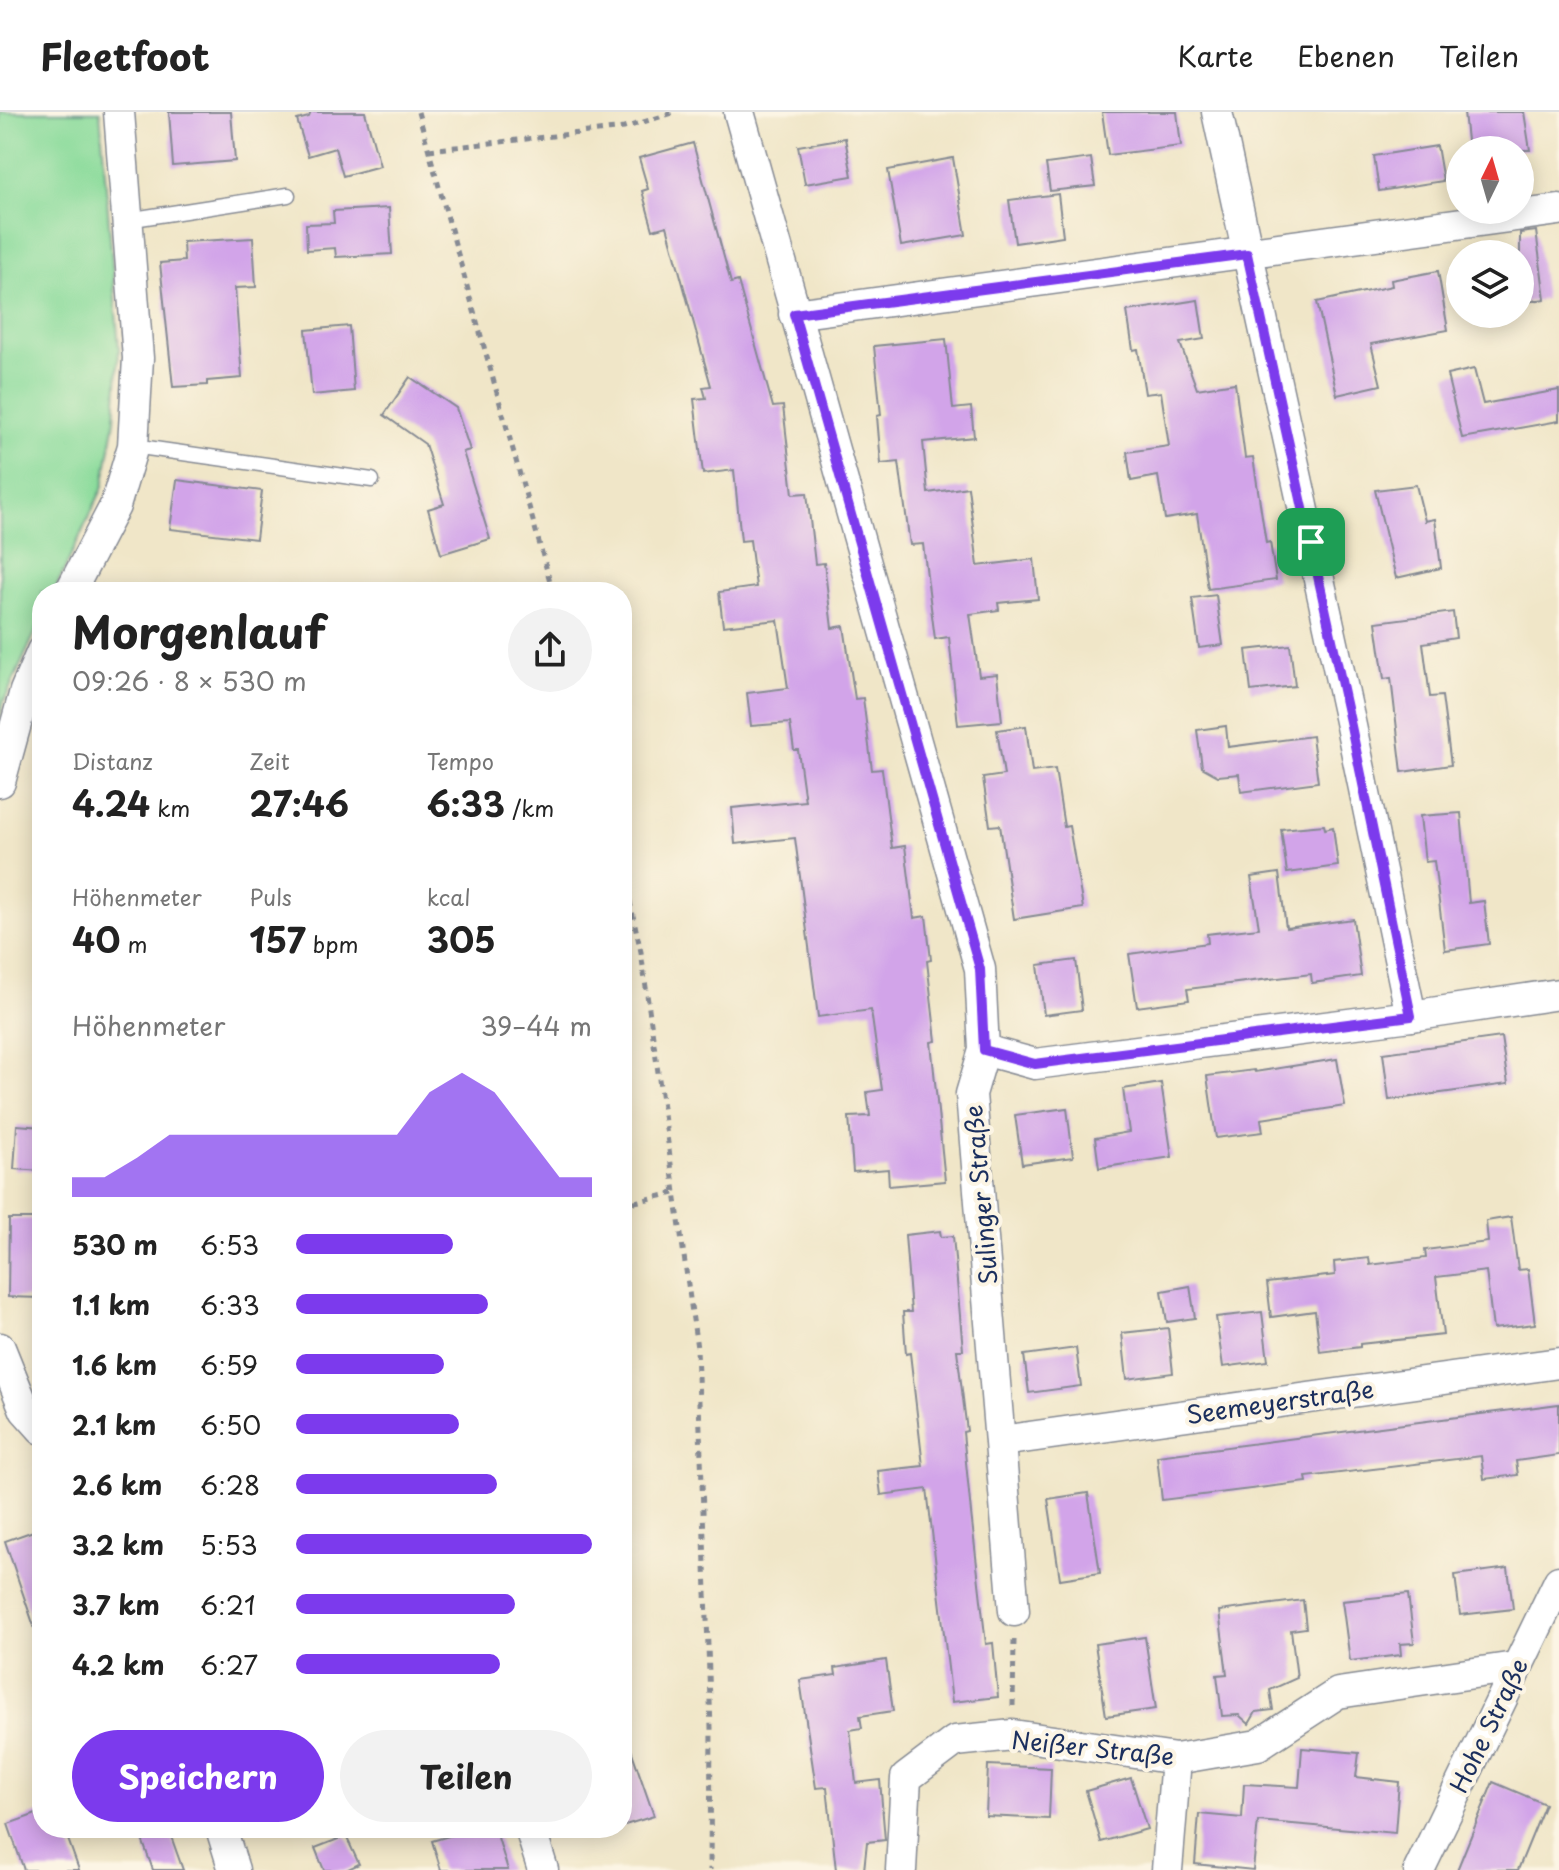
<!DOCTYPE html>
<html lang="de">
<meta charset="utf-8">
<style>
:root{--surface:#fff;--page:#f2f2f2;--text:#222;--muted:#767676;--line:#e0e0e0;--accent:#7c3aed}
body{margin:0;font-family:"Playpen Sans",sans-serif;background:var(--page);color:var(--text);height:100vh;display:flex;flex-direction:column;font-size:30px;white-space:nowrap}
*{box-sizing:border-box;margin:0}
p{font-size:26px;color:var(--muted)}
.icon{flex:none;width:44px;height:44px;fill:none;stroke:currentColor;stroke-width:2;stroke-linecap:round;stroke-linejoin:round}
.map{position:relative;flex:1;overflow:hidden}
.panel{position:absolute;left:32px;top:470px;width:600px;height:1256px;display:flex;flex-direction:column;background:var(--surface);border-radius:32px;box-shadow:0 4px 20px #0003}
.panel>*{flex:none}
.needle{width:52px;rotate:5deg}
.fabs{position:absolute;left:1446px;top:24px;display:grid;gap:16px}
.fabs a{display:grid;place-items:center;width:88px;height:88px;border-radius:50%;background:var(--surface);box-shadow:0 4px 20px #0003;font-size:40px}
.pin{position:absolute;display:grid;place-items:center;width:68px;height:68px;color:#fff;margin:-34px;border-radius:16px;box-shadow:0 4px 12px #0006}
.round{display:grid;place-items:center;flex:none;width:84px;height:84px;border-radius:42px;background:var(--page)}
.summary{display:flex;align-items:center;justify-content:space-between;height:136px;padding:0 40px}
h1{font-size:44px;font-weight:700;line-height:60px}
.figures{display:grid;grid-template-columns:repeat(3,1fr);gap:12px;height:136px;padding:8px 40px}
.figures div{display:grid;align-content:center}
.figures b{font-size:34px;font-weight:700}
.figures small{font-size:22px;font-weight:400}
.figures p{font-size:22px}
.chart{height:224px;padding:16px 40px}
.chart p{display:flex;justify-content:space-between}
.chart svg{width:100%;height:144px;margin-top:8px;fill:var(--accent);opacity:.7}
.button{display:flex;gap:16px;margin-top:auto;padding:16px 40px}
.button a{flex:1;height:92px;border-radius:48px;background:var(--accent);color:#fff;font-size:32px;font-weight:700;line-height:92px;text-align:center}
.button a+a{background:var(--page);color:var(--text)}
ul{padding:0 40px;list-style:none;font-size:26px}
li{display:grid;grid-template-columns:128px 96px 1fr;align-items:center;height:60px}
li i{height:20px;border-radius:10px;background:var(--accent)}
header{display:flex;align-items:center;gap:48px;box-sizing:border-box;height:112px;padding:0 40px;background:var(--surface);border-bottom:2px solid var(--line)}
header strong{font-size:38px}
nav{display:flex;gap:44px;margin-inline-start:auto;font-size:28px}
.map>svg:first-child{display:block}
.green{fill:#8bdb9b;stroke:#53857c;stroke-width:2}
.building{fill:#d2a4e9}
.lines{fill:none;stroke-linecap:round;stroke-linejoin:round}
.service-casing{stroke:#868a93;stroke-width:17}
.minor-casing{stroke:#868a93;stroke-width:33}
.path{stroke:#868a93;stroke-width:5;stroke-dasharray:6 6;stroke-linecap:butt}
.service{stroke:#fff;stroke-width:14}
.minor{stroke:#fff;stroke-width:30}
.route-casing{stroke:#fff;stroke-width:16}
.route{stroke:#7c3aed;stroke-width:10}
.labels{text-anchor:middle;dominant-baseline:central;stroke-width:8;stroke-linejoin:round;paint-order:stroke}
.street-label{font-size:24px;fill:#1b2f5e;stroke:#fcf5e5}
</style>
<header>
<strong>Fleetfoot</strong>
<nav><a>Karte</a><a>Ebenen</a><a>Teilen</a></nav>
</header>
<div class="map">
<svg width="1559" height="1758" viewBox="0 0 1559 1758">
<rect width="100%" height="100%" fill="#fcf5e5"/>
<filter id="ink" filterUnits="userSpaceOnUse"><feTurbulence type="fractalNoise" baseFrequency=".0125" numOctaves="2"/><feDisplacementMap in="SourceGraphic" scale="16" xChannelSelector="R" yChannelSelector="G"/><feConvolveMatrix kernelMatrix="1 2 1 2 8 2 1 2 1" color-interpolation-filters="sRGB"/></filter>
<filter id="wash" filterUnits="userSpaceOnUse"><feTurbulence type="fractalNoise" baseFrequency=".006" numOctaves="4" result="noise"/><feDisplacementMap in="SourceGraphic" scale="32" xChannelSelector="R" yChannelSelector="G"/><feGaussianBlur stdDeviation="1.8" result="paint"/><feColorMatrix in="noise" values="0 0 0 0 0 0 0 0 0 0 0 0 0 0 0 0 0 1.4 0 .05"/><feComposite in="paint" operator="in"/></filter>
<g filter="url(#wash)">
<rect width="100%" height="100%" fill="#f0e6c8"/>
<path class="green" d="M 0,0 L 100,0 L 119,237 L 115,308 L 103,375 L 54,480 L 42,480 L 42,506 L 4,589 L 0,606 Z"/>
<g id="blocks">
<g class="building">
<path d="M 169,0 L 231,0 L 235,49 L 173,54 Z"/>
<path d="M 311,0 L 365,0 L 380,54 L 343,64 L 335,36 L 308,44 L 297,8 L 309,5 Z"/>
<path d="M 1102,0 L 1177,0 L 1181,34 L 1108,43 Z"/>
<path d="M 1464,0 L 1524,0 L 1530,38 L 1468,38 Z"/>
<path d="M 845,26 L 852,64 L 805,72 L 798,34 Z"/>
<path d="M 693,31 L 731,171 L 738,169 L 773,295 L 783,294 L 793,382 L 807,381 L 815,452 L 824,451 L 832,516 L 844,514 L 855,587 L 863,586 L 872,658 L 882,657 L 892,736 L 905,734 L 914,806 L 926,804 L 931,848 L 927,849 L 936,929 L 931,930 L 945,1069 L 889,1074 L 888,1057 L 853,1060 L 849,1005 L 870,1004 L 867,980 L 882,978 L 871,898 L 818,905 L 795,726 L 735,732 L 732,696 L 805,689 L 798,638 L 794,638 L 790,611 L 751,614 L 747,581 L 788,576 L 778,508 L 723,514 L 719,480 L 756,475 L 750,428 L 741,429 L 734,358 L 703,362 L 694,287 L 706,286 L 703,275 L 711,274 L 667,114 L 653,118 L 642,79 L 648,77 L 639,46 Z"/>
<path d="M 1437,34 L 1443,69 L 1379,79 L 1374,44 Z"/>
<path d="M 953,46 L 966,123 L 901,134 L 888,58 Z"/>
<path d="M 1091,46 L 1095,74 L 1050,79 L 1046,52 Z"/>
<path d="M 1058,82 L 1063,124 L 1015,131 L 1009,88 Z"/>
<path d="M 389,96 L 392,142 L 336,145 L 335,136 L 307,138 L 306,112 L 334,111 L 333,99 Z"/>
<path d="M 1536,119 L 1545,187 L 1520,191 L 1520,121 Z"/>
<path d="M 253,126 L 256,175 L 235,176 L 242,266 L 207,269 L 207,273 L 173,275 L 160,151 L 184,149 L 183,130 Z"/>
<path d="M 1438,159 L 1448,218 L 1371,232 L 1381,273 L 1337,283 L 1317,190 L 1392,174 L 1391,168 Z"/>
<path d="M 1198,188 L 1204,227 L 1180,231 L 1197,277 L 1235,271 L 1245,346 L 1253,345 L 1266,431 L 1270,430 L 1276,468 L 1208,477 L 1197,402 L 1165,407 L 1158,364 L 1131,369 L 1127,340 L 1169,334 L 1161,280 L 1145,282 L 1138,237 L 1133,238 L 1127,199 Z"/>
<path d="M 349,214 L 354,279 L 312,283 L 306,218 Z"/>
<path d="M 946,227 L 953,297 L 971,295 L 974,325 L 923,330 L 928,381 L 968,375 L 978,454 L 1034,447 L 1038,487 L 998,491 L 999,498 L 970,502 L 979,564 L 997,562 L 1002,609 L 958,613 L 949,525 L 935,527 L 923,432 L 910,433 L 899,350 L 881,352 L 877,304 L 881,303 L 874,234 Z"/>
<path d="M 1474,257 L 1483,292 L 1559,278 L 1559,309 L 1462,326 L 1447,263 Z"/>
<path d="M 410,265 L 456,296 L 470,338 L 463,340 L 490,427 L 441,442 L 428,397 L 444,392 L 425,332 L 384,303 Z"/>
<path d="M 177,368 L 262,379 L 256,427 L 170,417 Z"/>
<path d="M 1416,373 L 1425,409 L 1435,407 L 1441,456 L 1396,466 L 1375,378 Z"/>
<path d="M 1216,483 L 1223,533 L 1199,536 L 1192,486 Z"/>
<path d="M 1453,500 L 1456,526 L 1423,531 L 1430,585 L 1442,584 L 1451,653 L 1402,660 L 1391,566 L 1384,567 L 1376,510 Z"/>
<path d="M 1290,533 L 1295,574 L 1251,579 L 1246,538 Z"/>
<path d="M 1026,614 L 1032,660 L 1055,657 L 1064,715 L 1069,714 L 1083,796 L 1014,807 L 1000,713 L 990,714 L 983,666 L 1004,663 L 997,618 Z"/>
<path d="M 1226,614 L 1228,635 L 1312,624 L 1318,670 L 1241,680 L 1239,662 L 1218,664 L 1202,655 L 1197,618 Z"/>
<path d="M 1461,701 L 1469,791 L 1484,789 L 1489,832 L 1445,838 L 1434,749 L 1425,750 L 1420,704 Z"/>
<path d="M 1324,713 L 1325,717 L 1333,715 L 1338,754 L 1287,761 L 1281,717 Z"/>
<path d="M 1279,761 L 1286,816 L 1353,807 L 1361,864 L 1312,871 L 1311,862 L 1187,877 L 1189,888 L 1137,895 L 1129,842 L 1208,831 L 1207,822 L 1259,816 L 1251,765 Z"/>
<path d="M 1076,848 L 1082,898 L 1044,903 L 1038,853 Z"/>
<path d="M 1501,925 L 1508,972 L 1389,988 L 1383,941 Z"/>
<path d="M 1337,947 L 1345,994 L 1261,1007 L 1263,1020 L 1216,1026 L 1207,964 L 1254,958 L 1255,960 Z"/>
<path d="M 1161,971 L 1172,1045 L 1099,1056 L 1095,1026 L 1129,1020 L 1123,977 Z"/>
<path d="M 1067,996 L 1073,1045 L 1022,1052 L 1015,1003 Z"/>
<path d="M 17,1013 L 42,1015 L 42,1059 L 14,1057 Z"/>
<path d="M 1511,1105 L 1518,1158 L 1528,1157 L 1535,1212 L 1493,1217 L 1486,1159 L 1436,1165 L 1443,1223 L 1360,1232 L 1360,1235 L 1320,1240 L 1315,1199 L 1271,1205 L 1267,1171 L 1335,1163 L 1334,1150 L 1369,1146 L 1370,1153 L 1426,1146 L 1425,1138 L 1488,1130 L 1486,1109 Z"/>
<path d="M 9,1107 L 42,1107 L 42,1186 L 8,1185 Z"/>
<path d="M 940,1119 L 941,1125 L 953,1124 L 963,1238 L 957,1238 L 967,1319 L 963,1320 L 971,1401 L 986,1532 L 993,1531 L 998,1585 L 952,1590 L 927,1377 L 881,1383 L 878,1359 L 923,1354 L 910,1241 L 906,1242 L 903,1200 L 911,1200 L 905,1123 Z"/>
<path d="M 1190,1174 L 1195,1206 L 1167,1210 L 1162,1179 Z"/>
<path d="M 1262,1200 L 1268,1249 L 1223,1255 L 1216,1205 Z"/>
<path d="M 1168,1216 L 1173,1261 L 1127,1267 L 1122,1221 Z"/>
<path d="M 1076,1236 L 1081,1274 L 1029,1281 L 1024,1243 Z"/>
<path d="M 1559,1292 L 1559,1343 L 1516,1349 L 1518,1363 L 1484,1367 L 1481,1344 L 1306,1365 L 1307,1370 L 1162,1388 L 1157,1344 Z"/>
<path d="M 1088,1381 L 1100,1461 L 1060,1467 L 1048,1387 Z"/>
<path d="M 42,1416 L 42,1525 L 38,1526 L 5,1429 Z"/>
<path d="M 1508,1456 L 1513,1497 L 1460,1503 L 1455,1463 Z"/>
<path d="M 1408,1482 L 1414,1531 L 1400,1532 L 1401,1543 L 1350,1549 L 1342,1489 Z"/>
<path d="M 1303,1488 L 1306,1516 L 1291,1518 L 1297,1566 L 1270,1578 L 1273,1598 L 1256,1600 L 1249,1612 L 1239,1603 L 1222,1604 L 1217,1563 L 1227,1562 L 1219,1499 Z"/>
<path d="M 1145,1525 L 1156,1597 L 1106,1604 L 1095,1532 Z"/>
<path d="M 886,1548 L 893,1599 L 860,1604 L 862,1616 L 850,1618 L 856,1671 L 880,1668 L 885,1728 L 867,1730 L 864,1758 L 836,1758 L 827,1675 L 816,1676 L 800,1568 L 836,1563 L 835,1556 Z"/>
<path d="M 622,1623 L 626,1623 L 654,1704 L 622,1714 Z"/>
<path d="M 1302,1636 L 1359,1641 L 1356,1665 L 1399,1670 L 1395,1721 L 1258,1709 L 1253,1758 L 1195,1752 L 1199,1702 L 1242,1706 L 1244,1672 L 1299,1675 Z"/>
<path d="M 988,1653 L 1051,1656 L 1049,1707 L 986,1704 Z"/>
<path d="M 1131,1666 L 1147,1717 L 1101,1730 L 1086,1679 Z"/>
<path d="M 1493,1670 L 1545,1692 L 1518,1758 L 1457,1758 Z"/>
<path d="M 42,1700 L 42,1716 L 64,1716 L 79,1758 L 24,1758 L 8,1712 Z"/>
<path d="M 138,1716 L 168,1716 L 183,1758 L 153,1758 Z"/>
<path d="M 457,1716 L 495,1716 L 508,1758 L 441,1758 L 432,1729 L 459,1721 Z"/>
<path d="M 346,1724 L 359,1752 L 346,1758 L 324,1758 L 315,1736 Z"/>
</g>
</g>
</g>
<g filter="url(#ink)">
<use href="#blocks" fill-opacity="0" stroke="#868a93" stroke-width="2"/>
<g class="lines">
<defs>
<g id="service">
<path d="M 127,108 L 288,83"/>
<path d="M 133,334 L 372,368"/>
</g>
<g id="minor">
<path d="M 739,0 L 980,857 L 984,938 L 971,982 L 1014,1499"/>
<path d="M 1217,0 L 1351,614 L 1411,904"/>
<path d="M 794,202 L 1559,98"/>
<path d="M 70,480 L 115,394 L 133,334 L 138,246 L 119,0"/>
<path d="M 0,670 L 25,579 L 42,539"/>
<path d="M 984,938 L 1035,952 L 1411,904 L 1559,882"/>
<path d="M 0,1236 L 25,1298 L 42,1317"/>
<path d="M 1001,1329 L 1559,1251"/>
<path d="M 221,1716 L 234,1758"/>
<path d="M 530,1716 L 543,1758"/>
<path d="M 901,1758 L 906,1666 L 955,1629 L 1013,1623 L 1176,1647 L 1258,1633 L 1338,1581 L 1515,1555"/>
<path d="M 1167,1758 L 1176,1647"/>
<path d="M 1419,1758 L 1559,1469"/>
</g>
</defs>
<use href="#service" class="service-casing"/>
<use href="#minor" class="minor-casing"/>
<g class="path">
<path d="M 418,0 L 553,480"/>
<path d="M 429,38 L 624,16 L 676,0"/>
<path d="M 622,754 L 641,840 L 697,1236 L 711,1616 L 710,1758"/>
<path d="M 622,1093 L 674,1081"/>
<path d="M 1013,1594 L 1014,1528"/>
</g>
<use href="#service" class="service"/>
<use href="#minor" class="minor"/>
</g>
</g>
<g class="lines" filter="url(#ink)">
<defs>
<path id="route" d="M 1247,142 L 1351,614 L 1411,904 L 1035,952 L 984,938 L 980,857 L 794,202 Z"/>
</defs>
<use href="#route" class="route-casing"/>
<use href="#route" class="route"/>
</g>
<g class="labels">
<g class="street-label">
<text transform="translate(980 1083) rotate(-95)">Sulinger Straße</text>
<text transform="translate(1280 1289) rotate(-8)">Seemeyerstraße</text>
<text transform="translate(1488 1613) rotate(-64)">Hohe Straße</text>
<text transform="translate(1093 1635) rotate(6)">Neißer Straße</text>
</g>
</g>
</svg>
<div class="fabs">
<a><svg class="needle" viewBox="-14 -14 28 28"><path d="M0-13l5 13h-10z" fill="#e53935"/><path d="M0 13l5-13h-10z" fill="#767676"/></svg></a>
<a><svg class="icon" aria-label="layers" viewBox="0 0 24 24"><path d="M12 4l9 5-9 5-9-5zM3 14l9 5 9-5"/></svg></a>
</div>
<div class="pin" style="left:1311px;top:430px;background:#1e9e55"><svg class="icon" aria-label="arrive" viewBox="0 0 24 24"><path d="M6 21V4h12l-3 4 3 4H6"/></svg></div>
<section class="panel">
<div class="summary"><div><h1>Morgenlauf</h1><p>09:26 · 8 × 530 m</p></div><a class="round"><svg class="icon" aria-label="share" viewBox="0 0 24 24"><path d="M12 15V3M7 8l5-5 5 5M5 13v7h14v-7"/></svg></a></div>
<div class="figures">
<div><p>Distanz</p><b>4.24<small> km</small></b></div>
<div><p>Zeit</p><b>27:46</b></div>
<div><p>Tempo</p><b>6:33<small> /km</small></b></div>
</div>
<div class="figures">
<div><p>Höhenmeter</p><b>40<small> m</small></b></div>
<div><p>Puls</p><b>157<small> bpm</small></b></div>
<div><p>kcal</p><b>305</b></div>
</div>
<div class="chart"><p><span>Höhenmeter</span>39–44 m</p>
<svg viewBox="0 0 160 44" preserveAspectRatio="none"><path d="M0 44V38L10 38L20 32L30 25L40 25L50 25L60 25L70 25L80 25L90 25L100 25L110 12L120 6L130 12L140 25L150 38L160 38V44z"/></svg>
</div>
<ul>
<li><b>530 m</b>6:53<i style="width:53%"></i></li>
<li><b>1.1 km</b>6:33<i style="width:65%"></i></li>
<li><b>1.6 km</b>6:59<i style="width:50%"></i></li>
<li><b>2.1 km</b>6:50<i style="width:55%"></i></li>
<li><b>2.6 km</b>6:28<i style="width:68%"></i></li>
<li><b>3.2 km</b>5:53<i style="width:100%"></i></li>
<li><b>3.7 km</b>6:21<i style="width:74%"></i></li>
<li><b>4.2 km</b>6:27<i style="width:69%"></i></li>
</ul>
<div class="button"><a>Speichern</a><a>Teilen</a></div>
</section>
</div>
